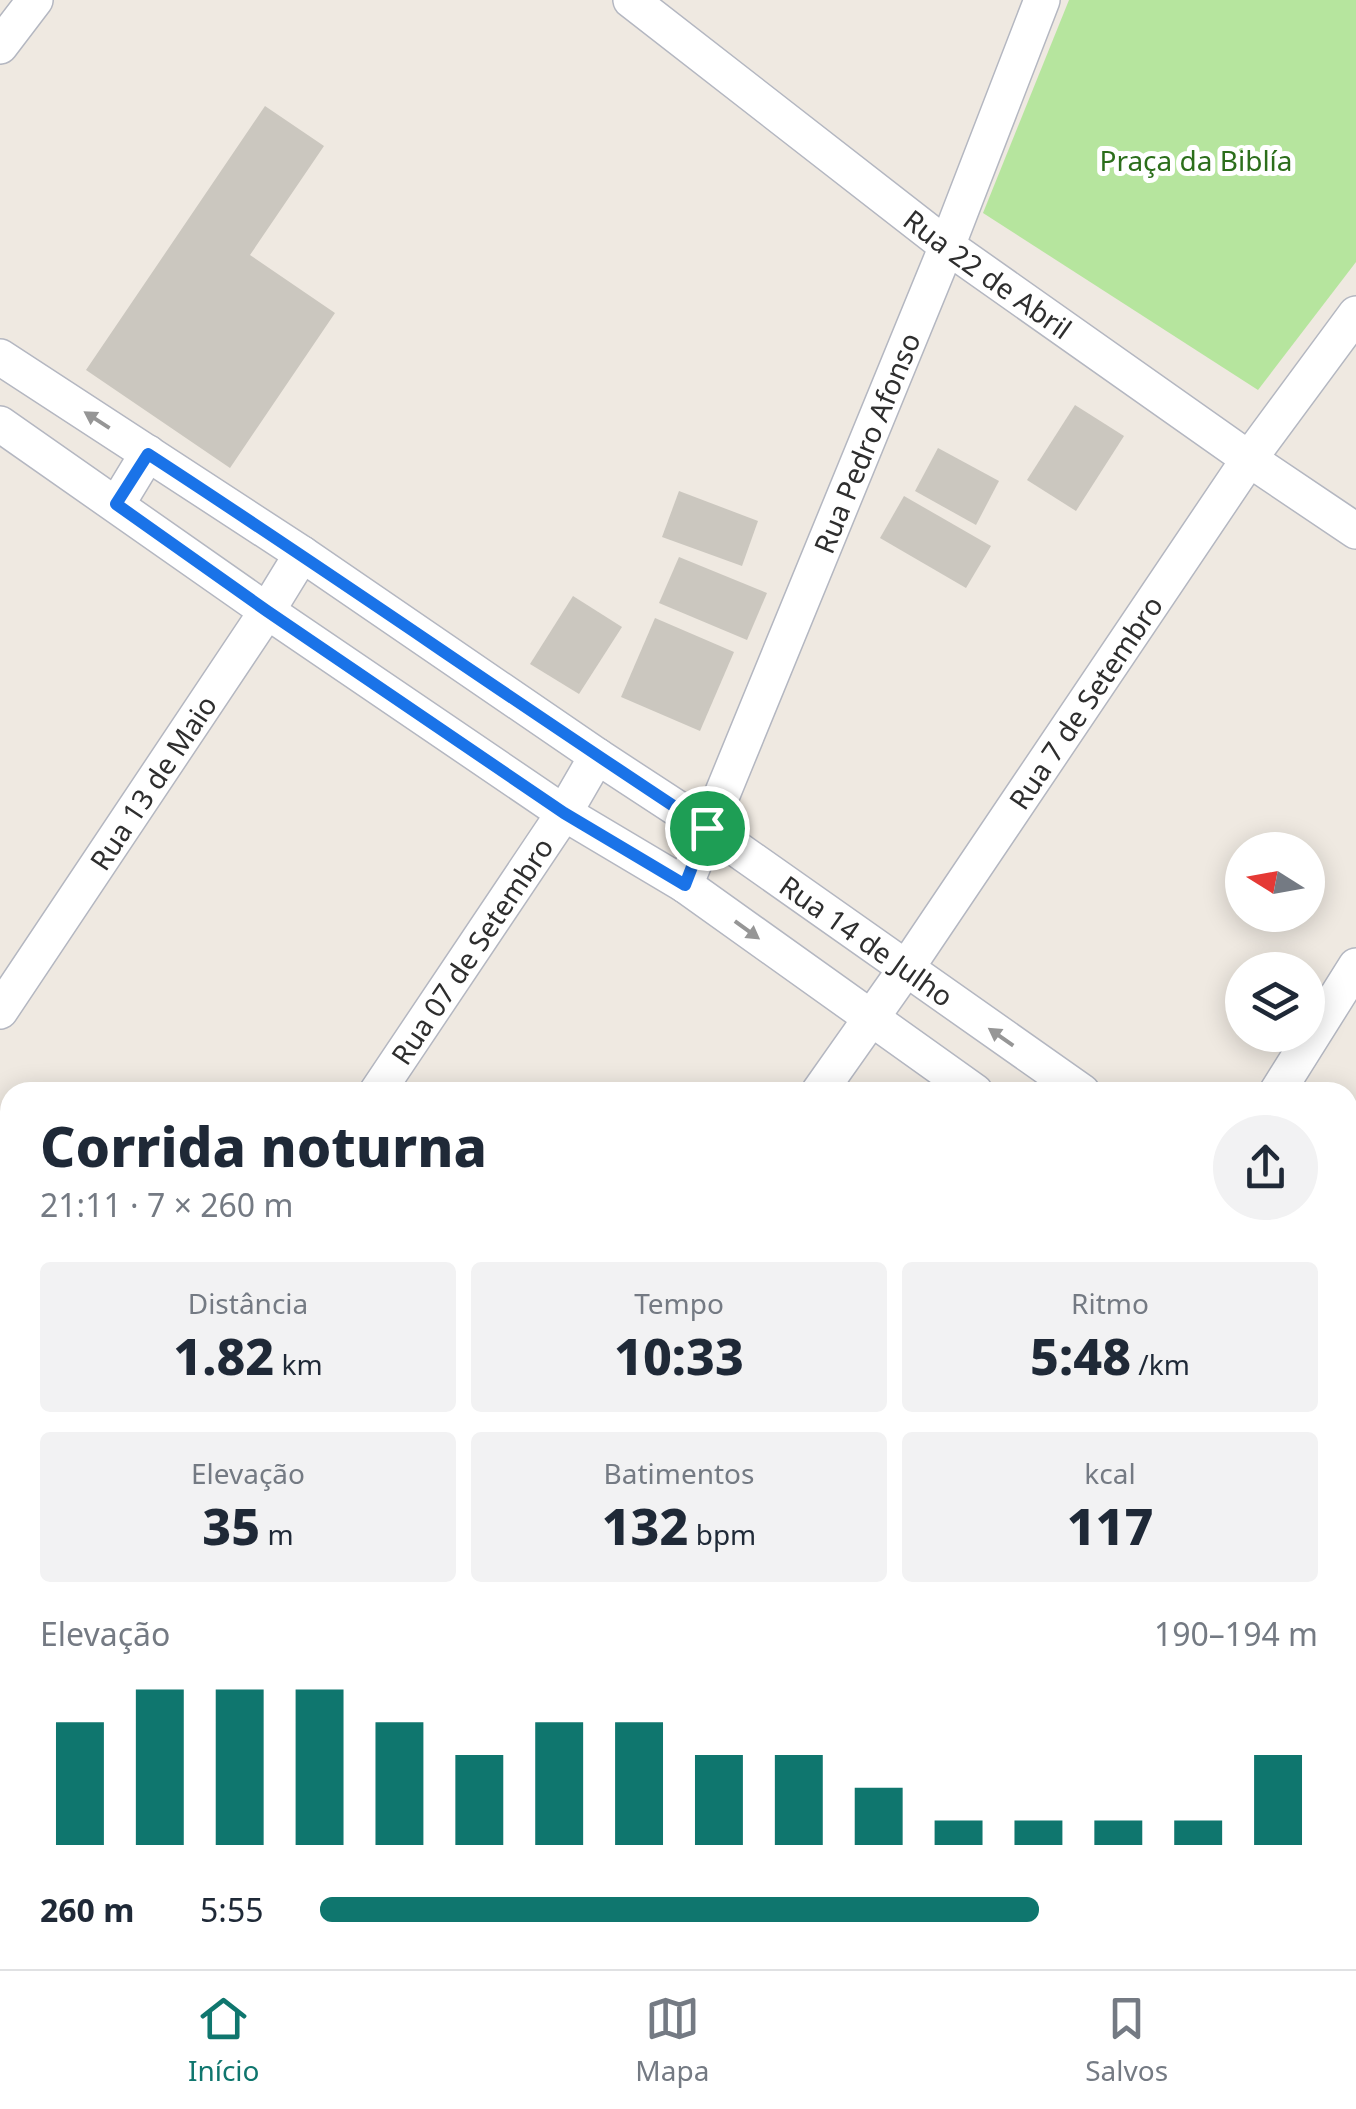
<!DOCTYPE html>
<html lang="pt">
<meta charset="utf-8">
<style>
:root{--surface:#fff;--page:#f2f2f3;--text:#1f2937;--muted:#747a83;--line:#e0e1e3;--accent:#0f766e}
body{margin:0;font-family:"Noto Sans",sans-serif;background:var(--page);color:var(--text);height:100vh;display:flex;flex-direction:column;font-size:38px;white-space:nowrap}
*{box-sizing:border-box;margin:0}
p{font-size:32px;color:var(--muted)}
.icon{flex:none;width:55px;height:55px;fill:none;stroke:currentColor;stroke-width:2;stroke-linecap:round;stroke-linejoin:round}
.map{position:relative;flex:1;overflow:hidden}
.drawer{position:absolute;left:0px;top:1082px;width:1358px;height:888px;display:flex;flex-direction:column;background:var(--surface);border-radius:30px 30px 0 0;box-shadow:0 5px 25px #0003}
.drawer>*{flex:none}
.needle{width:65px;rotate:281deg}
.controls{position:absolute;left:1225px;top:832px;display:grid;gap:20px}
.controls a{display:grid;place-items:center;width:100px;height:100px;border-radius:50%;background:var(--surface);box-shadow:0 5px 25px #0003;font-size:50px}
.pin{position:absolute;display:grid;place-items:center;width:85px;height:85px;color:#fff;margin:-42px;border:5px solid #fff;border-radius:50%;box-shadow:0 2px 10px #0007}
.round{display:grid;place-items:center;flex:none;width:105px;height:105px;border-radius:52px;background:var(--page)}
.headline{display:flex;align-items:center;justify-content:space-between;height:170px;padding:0 40px}
h1{font-size:55px;font-weight:800;line-height:75px}
.metrics{display:grid;grid-template-columns:repeat(3,1fr);gap:15px;height:170px;padding:10px 40px}
.metrics div{display:grid;align-content:center;border-radius:10px;background:var(--page);text-align:center}
.metrics b{font-size:50px;font-weight:800}
.metrics small{font-size:28px;font-weight:400}
.metrics p{font-size:28px}
.chart{height:280px;padding:20px 40px}
.chart p{display:flex;justify-content:space-between}
.chart svg{width:100%;height:180px;margin-top:10px;stroke:var(--accent);stroke-width:6}
ul{padding:0 40px;list-style:none;font-size:32px}
li{display:grid;grid-template-columns:160px 120px 1fr;align-items:center;height:75px}
li i{height:25px;border-radius:12px;background:var(--accent)}
.tabs{display:flex;justify-content:space-around;align-items:center;height:140px;border-top:2px solid var(--line);background:var(--surface);font-size:28px;color:var(--muted)}
.tabs a{display:grid;justify-items:center;gap:5px}
.tabs .active{color:var(--accent)}
.map>svg:first-child{display:block}
.green{fill:#b6e59e}
.building{fill:#cbc7bf}
.lines{fill:none;stroke-linecap:round;stroke-linejoin:round}
.minor-casing{stroke:#b4b7c1;stroke-width:38}
.minor{stroke:#fff;stroke-width:35}
.oneway{fill:#969696}
.route-casing{stroke:#fff;stroke-width:20}
.route{stroke:#1a73e8;stroke-width:12}
.labels{text-anchor:middle;dominant-baseline:central;stroke-width:10;stroke-linejoin:round;paint-order:stroke}
.park-label{font-size:28px;fill:#2c6e1b;stroke:#fff}
.street-label{font-size:28px;fill:#2e2e2e;stroke:#fff}
</style>
<div class="map">
<svg width="1356" height="1969" viewBox="0 0 1356 1969">
<rect width="100%" height="100%" fill="#efe9e1"/>
<path class="green" d="M 1069,0 L 1356,0 L 1356,262 L 1258,390 L 983,213 Z"/>
<g class="building">
<path d="M 265,106 L 324,146 L 250,255 L 335,313 L 230,468 L 86,370 Z"/>
<path d="M 1075,405 L 1124,436 L 1076,511 L 1027,480 Z"/>
<path d="M 938,448 L 999,481 L 976,525 L 915,491 Z"/>
<path d="M 679,491 L 758,521 L 742,566 L 662,537 Z"/>
<path d="M 904,496 L 991,546 L 966,588 L 880,538 Z"/>
<path d="M 679,557 L 767,593 L 747,640 L 659,603 Z"/>
<path d="M 573,596 L 622,627 L 579,694 L 530,664 Z"/>
<path d="M 655,618 L 734,652 L 700,731 L 621,697 Z"/>
<path d="M 1356,1928 L 1356,1969 L 1327,1969 L 1333,1960 L 1348,1960 L 1348,1940 Z"/>
</g>
<g class="lines">
<defs>
<g id="minor">
<path id="s1" d="M 631,0 L 947,246 L 1249,459 L 1356,531"/>
<path d="M 0,46 L 35,0"/>
<path id="s2" d="M 0,357 L 302,554 L 597,756 L 707,828 L 1082,1092"/>
<path d="M 0,424 L 267,611 L 564,813 L 685,885 L 975,1092"/>
<path d="M 117,504 L 148,453"/>
<path id="s3" d="M 685,885 L 947,246 L 1042,0"/>
<path id="s4" d="M 0,1011 L 267,611 L 302,554"/>
<path id="s5" d="M 377,1092 L 564,813 L 597,756"/>
<path id="s6" d="M 819,1092 L 905,970 L 1249,459 L 1356,314"/>
<path d="M 1277,1092 L 1356,966"/>
<path d="M 0,1186 L 10,1193"/>
<path d="M 1348,1281 L 1356,1287"/>
<path d="M 1348,1344 L 1356,1349"/>
<path d="M 0,1644 L 10,1630"/>
<path d="M 1348,1697 L 1356,1684"/>
<path d="M 16,1960 L 29,1969"/>
<path d="M 1160,1960 L 1173,1969"/>
<path d="M 224,1969 L 230,1960"/>
<path d="M 672,1969 L 678,1960"/>
</g>
</defs>
<use href="#minor" class="minor-casing"/>
<use href="#minor" class="minor"/>
</g>
<defs><path id="oneway-solid" d="M-6-.8H1V-3.2L6.5 0L1 3.2V.8H-6Z" transform="scale(2.5)"/></defs>
<g class="oneway">
<use href="#oneway-solid" transform="translate(97 420) rotate(-147)"/>
<use href="#oneway-solid" transform="translate(747 930) rotate(36)"/>
<use href="#oneway-solid" transform="translate(1001 1037) rotate(-145)"/>
</g>
<g class="lines">
<defs>
<path id="route" d="M 148,454 C 336,576 519,705 707,828 L 685,885 L 564,813 L 267,611 L 116,504 Z"/>
</defs>
<use href="#route" class="route-casing"/>
<use href="#route" class="route"/>
</g>
<g class="labels">
<g class="park-label">
<text x="1196" y="160">Praça da Biblía</text>
</g>
<g class="street-label">
<text stroke="none"><textPath href="#s1" startOffset="450">Rua 22 de Abril</textPath></text>
<text stroke="none"><textPath href="#s3" startOffset="478">Rua Pedro Afonso</textPath></text>
<text stroke="none"><textPath href="#s6" startOffset="472">Rua 7 de Setembro</textPath></text>
<text stroke="none"><textPath href="#s4" startOffset="275">Rua 13 de Maio</textPath></text>
<text stroke="none"><textPath href="#s2" startOffset="1045">Rua 14 de Julho</textPath></text>
<text stroke="none"><textPath href="#s5" startOffset="170">Rua 07 de Setembro</textPath></text>
</g>
</g>
</svg>
<div class="controls">
<a><svg class="needle" viewBox="-14 -14 28 28"><path d="M0-13l5 13h-10z" fill="#e53935"/><path d="M0 13l5-13h-10z" fill="#747a83"/></svg></a>
<a><svg class="icon" aria-label="layers" viewBox="0 0 24 24"><path d="M12 4l9 5-9 5-9-5zM3 14l9 5 9-5"/></svg></a>
</div>
<div class="pin" style="left:707px;top:828px;background:#1e9e55"><svg class="icon" aria-label="arrive" viewBox="0 0 24 24"><path d="M6 21V4h12l-3 4 3 4H6"/></svg></div>
<section class="drawer">
<div class="headline"><div><h1>Corrida noturna</h1><p>21:11 · 7 × 260 m</p></div><a class="round"><svg class="icon" aria-label="share" viewBox="0 0 24 24"><path d="M12 15V3M7 8l5-5 5 5M5 13v7h14v-7"/></svg></a></div>
<div class="metrics">
<div><p>Distância</p><b>1.82<small> km</small></b></div>
<div><p>Tempo</p><b>10:33</b></div>
<div><p>Ritmo</p><b>5:48<small> /km</small></b></div>
</div>
<div class="metrics">
<div><p>Elevação</p><b>35<small> m</small></b></div>
<div><p>Batimentos</p><b>132<small> bpm</small></b></div>
<div><p>kcal</p><b>117</b></div>
</div>
<div class="chart"><p><span>Elevação</span>190–194 m</p>
<svg viewBox="0 0 160 44" preserveAspectRatio="none"><path d="M5 44V14M15 44V6M25 44V6M35 44V6M45 44V14M55 44V22M65 44V14M75 44V14M85 44V22M95 44V22M105 44V30M115 44V38M125 44V38M135 44V38M145 44V38M155 44V22"/></svg>
</div>
<ul>
<li><b>260 m</b>5:55<i style="width:72%"></i></li>
</ul>
</section>
</div>
<nav class="tabs">
<a class="active"><svg class="icon" aria-label="home" viewBox="0 0 24 24"><path d="M3 11l9-7 9 7M6 9v11h12V9"/></svg>Início</a>
<a><svg class="icon" aria-label="map" viewBox="0 0 24 24"><path d="M3 6l6-2 6 2 6-2v14l-6 2-6-2-6 2zM9 4v14M15 6v14"/></svg>Mapa</a>
<a><svg class="icon" aria-label="saved" viewBox="0 0 24 24"><path d="M7 4h10v16l-5-4-5 4z"/></svg>Salvos</a>
</nav>
